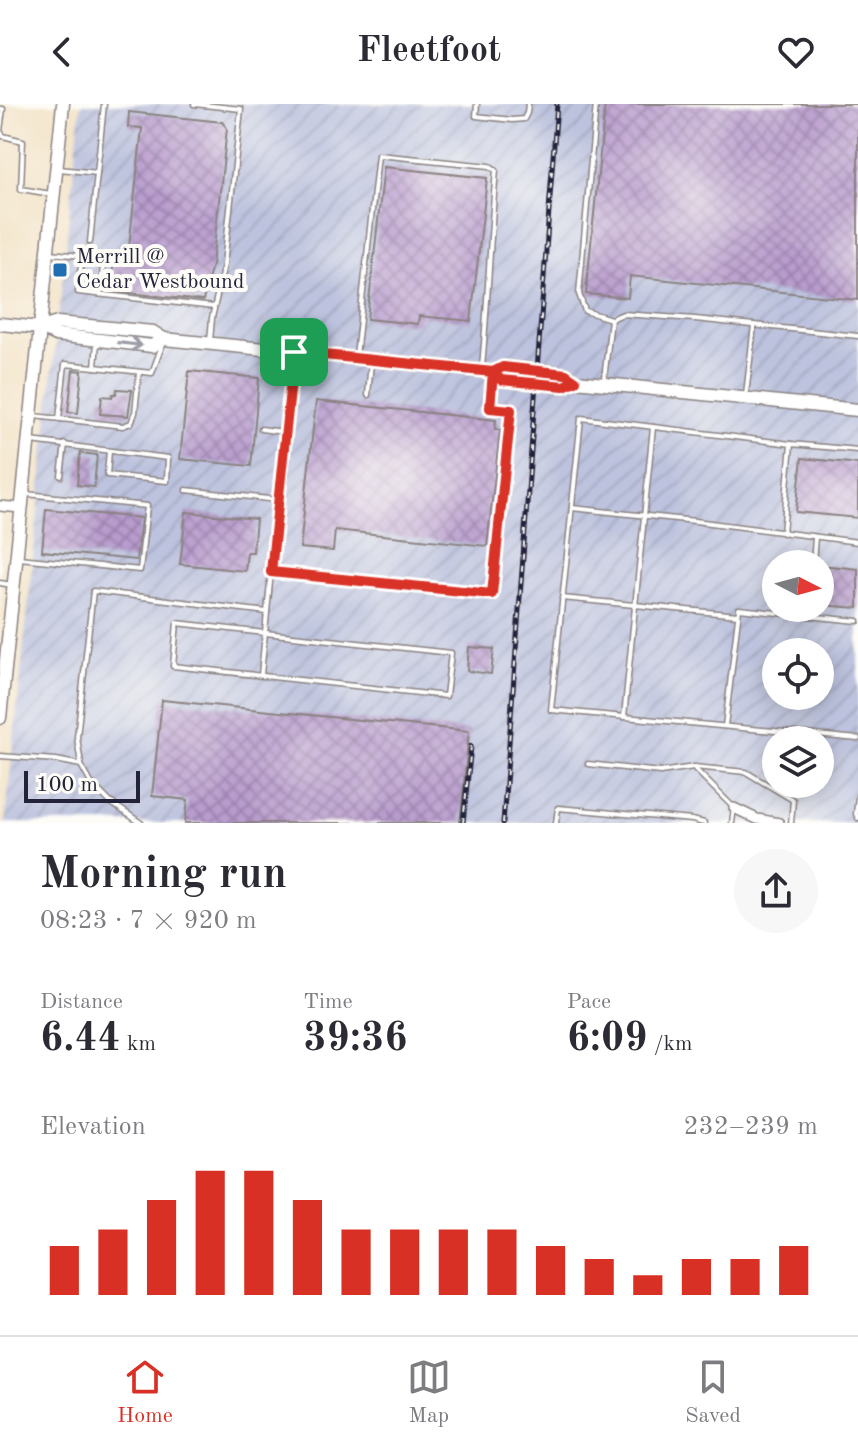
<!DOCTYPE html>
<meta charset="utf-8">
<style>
:root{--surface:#fff;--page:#f7f7f7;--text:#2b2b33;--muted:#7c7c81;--line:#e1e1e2;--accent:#d93025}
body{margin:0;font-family:"Old Standard TT",serif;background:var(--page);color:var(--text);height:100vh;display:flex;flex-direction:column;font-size:30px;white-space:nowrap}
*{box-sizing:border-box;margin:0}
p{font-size:26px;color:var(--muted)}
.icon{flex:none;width:44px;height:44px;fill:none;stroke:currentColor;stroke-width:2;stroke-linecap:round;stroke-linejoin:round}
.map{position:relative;height:719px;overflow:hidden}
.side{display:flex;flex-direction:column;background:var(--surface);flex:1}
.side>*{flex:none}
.needle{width:52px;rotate:96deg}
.fabs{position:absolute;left:762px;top:446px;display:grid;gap:16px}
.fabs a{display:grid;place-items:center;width:72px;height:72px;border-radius:50%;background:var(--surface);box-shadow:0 4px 20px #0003;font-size:40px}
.scale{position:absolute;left:24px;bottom:20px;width:116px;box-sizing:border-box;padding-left:8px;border:4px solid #22223b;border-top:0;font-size:22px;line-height:28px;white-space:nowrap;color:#22223b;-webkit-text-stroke:6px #fdfcf7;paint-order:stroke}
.pin{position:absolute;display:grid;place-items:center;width:68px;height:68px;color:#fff;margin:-34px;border-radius:16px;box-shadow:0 4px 12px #0006}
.round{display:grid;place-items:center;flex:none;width:84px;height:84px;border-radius:42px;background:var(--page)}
.head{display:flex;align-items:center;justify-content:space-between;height:136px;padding:0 40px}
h1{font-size:44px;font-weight:700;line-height:60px}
.stats{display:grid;grid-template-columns:repeat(3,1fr);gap:12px;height:136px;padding:8px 40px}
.stats div{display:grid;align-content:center}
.stats b{font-size:40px;font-weight:700}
.stats small{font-size:22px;font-weight:400}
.stats p{font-size:22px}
.chart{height:224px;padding:16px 40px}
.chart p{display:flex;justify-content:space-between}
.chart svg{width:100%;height:144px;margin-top:8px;stroke:var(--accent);stroke-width:6}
header{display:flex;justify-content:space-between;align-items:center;height:104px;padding:0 40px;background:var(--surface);font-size:36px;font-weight:700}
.dock{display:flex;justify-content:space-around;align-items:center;height:112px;border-top:2px solid var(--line);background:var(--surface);font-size:22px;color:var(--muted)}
.dock a{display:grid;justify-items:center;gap:4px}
.dock .active{color:var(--accent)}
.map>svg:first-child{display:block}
.industrial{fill:url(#industrial-furrows);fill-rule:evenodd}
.building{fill:url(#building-cross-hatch)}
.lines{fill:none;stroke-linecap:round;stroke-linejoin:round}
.service-casing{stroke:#8a8281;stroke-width:7}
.minor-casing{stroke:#8a8281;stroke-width:12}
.secondary-casing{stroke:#8a8281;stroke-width:15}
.service{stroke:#fff;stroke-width:4}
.minor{stroke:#fff;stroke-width:9}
.secondary{stroke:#fff;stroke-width:12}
.rail-casing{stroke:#22223b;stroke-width:5}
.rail{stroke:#fdfcf7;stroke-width:2;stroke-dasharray:6;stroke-linecap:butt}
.oneway{stroke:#9c9ca7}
.route-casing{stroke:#fff;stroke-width:16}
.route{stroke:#d93025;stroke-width:10}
.poi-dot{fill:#1f6fb2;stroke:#fdfcf7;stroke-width:3}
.labels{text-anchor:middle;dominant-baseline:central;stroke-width:8;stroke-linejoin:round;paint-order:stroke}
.poi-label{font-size:22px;fill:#22223b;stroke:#fdfcf7;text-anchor:start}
</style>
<header><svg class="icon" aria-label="back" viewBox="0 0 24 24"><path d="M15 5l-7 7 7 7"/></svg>Fleetfoot<svg class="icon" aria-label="heart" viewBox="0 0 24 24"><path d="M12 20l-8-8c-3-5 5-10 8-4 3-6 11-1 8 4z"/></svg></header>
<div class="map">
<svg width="858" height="719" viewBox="0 0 858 719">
<defs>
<pattern id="industrial-furrows" width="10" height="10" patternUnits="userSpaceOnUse" patternTransform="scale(2)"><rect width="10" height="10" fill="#bdc3de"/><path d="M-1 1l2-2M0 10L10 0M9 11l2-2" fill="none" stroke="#a2a7bf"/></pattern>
<pattern id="building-cross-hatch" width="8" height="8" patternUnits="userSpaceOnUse" patternTransform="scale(2)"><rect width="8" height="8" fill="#b99cce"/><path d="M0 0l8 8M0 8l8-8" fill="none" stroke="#967fa8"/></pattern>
</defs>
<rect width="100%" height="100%" fill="#fdfcf7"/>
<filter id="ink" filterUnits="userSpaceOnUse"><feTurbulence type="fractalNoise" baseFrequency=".0125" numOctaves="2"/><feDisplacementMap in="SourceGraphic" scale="16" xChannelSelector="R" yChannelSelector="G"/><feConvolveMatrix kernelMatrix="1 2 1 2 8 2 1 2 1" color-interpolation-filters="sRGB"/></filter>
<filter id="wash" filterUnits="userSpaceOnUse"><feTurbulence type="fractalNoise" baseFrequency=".006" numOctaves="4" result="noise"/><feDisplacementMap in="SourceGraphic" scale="32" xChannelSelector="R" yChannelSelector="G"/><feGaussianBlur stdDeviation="1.8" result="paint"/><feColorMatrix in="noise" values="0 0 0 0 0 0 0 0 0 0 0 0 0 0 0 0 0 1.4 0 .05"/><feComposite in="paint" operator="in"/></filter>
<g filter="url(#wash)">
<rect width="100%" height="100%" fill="#f3e3c7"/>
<path class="industrial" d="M 81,0 L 858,0 L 858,719 L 5,719 ZM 776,460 L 820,460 L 820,504 L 776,504 ZM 776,548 L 820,548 L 820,592 L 776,592 ZM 776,636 L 820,636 L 820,680 L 776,680 Z"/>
<g id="blocks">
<g class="building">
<path d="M 605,0 L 858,0 L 858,196 L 630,172 L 628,194 L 586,190 Z"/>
<path d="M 129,8 L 222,18 L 227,24 L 212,161 L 203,197 L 111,187 L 114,151 L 128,152 L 142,24 L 128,23 Z"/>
<path d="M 384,63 L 487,74 L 471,217 L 419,212 L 418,220 L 367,215 Z"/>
<path d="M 73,266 L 82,267 L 78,309 L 68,308 Z"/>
<path d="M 189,267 L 259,274 L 251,362 L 180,355 Z"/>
<path d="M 117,285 L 132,286 L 128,312 L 100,310 L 102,292 L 112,293 L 113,290 L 116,290 Z"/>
<path d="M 316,297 L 496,316 L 495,325 L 500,326 L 487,442 L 335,426 L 333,447 L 300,444 Z"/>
<path d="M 80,349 L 97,351 L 94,383 L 77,381 Z"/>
<path d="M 802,354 L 858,360 L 858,414 L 796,408 Z"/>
<path d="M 46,405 L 141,414 L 136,456 L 42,447 Z"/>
<path d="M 186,408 L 256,415 L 253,448 L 247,448 L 245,467 L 180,460 Z"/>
<path d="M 820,461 L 858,465 L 858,504 L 820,501 Z"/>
<path d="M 469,543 L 494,545 L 491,570 L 467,567 Z"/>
<path d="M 162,596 L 469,627 L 460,719 L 185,719 L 188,696 L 152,692 Z"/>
</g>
</g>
</g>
<g filter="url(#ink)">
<use href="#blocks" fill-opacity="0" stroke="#8a8281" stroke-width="2"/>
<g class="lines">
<defs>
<g id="service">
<path d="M 194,0 L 241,5 L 224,160 L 212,214 L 210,237"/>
<path d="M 477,0 L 476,12 L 512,16 L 524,15 L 527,9 L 528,0"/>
<path d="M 596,0 L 579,190 L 585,207 L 611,215 L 623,210 L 695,215 L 858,232"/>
<path d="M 0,5 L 3,5 L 0,27 L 3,32 L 23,37 L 21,85 L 51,90"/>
<path d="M 60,65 L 97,69"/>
<path d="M 90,138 L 104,0"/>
<path d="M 50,149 L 82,152 L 78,188 L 214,203"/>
<path d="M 82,152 L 104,154 L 100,190"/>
<path d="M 97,238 L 95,263 L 152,269 L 163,239"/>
<path d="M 356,252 L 378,51 L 490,62 L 496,66 C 490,132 488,197 482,263"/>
<path d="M 604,276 L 611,215"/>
<path d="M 368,291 L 371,258"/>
<path d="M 746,291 L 754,221"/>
<path d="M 34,312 L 123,322 L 131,319 L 135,309 L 139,269"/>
<path d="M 59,315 L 65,260 L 95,263"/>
<path d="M 261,325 L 283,328"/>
<path d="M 31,337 L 168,354 L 167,377 L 107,371 L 109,347"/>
<path d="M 858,346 L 791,340 L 581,314 L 551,606 L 858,635"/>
<path d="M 61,372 L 65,340"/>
<path d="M 186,386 L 278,396"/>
<path d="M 572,404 L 695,417 L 858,438"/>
<path d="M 783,429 L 791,340"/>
<path d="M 19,454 L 140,466 L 147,402 L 26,390"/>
<path d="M 813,460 L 815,433"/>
<path d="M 0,479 L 12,481"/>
<path d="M 562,494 L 738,511"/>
<path d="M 809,512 L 809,504"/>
<path d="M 261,571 L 265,529 L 177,519 L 173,562 L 446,592 L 451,549 L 265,529 L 271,468 L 492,490 L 511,306 L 490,304 L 492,272"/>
<path d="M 624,613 L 653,323"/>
<path d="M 725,622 L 739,505 L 858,517"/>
<path d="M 0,652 L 56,656 L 81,661"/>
<path d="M 588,660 L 660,668 L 694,663 L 746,668 L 793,696 L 791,719"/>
<path d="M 695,665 L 734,704 L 732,719"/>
<path d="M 858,692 L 856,710 L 858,714"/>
<path d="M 141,719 L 110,698 L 91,679 L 81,661 L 77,633 L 93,487 L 267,508"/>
<path d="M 556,719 L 558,704 L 692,716 L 704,719"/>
</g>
<g id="minor">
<path d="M 0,402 L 21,404"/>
<path d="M 271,468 L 294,248"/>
<path d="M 734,704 L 757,715 L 779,719"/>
</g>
<g id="secondary">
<path d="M 0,220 L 41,224 L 58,219 L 153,228 L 164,235 L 493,268 L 503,263 L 537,266 L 566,270 L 576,277 L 858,306"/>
<path d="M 41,224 L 56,231 L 152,242 L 164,235"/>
<path d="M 493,268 L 501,276 L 564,282 L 576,277"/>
<path d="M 0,614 L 63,0"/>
</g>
</defs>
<use href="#service" class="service-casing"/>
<use href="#minor" class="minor-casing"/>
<use href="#secondary" class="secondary-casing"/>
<use href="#service" class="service"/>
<use href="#minor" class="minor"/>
<use href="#secondary" class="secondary"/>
<defs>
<g id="rail">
<path d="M 463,719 L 471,642"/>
<path d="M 503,719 L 557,0"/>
</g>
</defs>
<use href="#rail" class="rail-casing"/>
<use href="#rail" class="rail"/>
</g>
<defs><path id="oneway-shaft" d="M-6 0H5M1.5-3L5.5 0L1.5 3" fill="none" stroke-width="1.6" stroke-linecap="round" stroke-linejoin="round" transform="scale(2)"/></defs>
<use class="oneway" href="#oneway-shaft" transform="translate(130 240) rotate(7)"/>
</g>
<g class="lines" filter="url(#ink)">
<defs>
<path id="route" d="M 294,248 L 271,468 L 492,490 L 511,306 L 490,304 L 493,268 L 503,263 L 566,270 L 576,277 L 564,282 L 501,276 L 493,268 L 294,248"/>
</defs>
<use href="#route" class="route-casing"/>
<use href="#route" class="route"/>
</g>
<rect class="poi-dot" x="52" y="158" width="16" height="16" rx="4"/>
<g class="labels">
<g class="poi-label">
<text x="76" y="153">Merrill @<tspan x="76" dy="25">Cedar Westbound</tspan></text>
</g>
</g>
</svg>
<div class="fabs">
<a><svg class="needle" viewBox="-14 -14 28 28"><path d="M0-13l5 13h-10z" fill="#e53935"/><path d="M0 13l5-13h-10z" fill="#7c7c81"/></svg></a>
<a><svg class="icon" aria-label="locate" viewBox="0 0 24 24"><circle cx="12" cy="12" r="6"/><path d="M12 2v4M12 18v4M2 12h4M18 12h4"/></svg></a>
<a><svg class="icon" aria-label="layers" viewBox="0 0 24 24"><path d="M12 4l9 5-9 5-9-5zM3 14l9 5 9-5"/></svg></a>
</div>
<div class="scale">100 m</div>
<div class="pin" style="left:294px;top:248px;background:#1e9e55"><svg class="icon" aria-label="arrive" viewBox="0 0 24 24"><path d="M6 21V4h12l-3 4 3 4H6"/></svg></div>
</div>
<section class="side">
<div class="head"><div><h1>Morning run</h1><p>08:23 · 7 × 920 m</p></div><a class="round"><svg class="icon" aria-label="share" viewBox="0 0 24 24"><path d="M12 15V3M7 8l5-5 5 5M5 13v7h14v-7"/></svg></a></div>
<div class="stats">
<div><p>Distance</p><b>6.44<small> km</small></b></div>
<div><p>Time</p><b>39:36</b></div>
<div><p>Pace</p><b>6:09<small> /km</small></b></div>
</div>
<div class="chart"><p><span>Elevation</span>232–239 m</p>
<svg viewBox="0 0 160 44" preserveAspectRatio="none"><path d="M5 44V29M15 44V24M25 44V15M35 44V6M45 44V6M55 44V15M65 44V24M75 44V24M85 44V24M95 44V24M105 44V29M115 44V33M125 44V38M135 44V33M145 44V33M155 44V29"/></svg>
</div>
</section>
<nav class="dock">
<a class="active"><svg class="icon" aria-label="home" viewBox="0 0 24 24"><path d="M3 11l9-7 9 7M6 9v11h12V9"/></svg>Home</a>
<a><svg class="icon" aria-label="map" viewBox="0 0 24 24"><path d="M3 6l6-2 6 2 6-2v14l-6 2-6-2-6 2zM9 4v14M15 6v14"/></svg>Map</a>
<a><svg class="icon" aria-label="saved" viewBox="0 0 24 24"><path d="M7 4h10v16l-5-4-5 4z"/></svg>Saved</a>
</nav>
